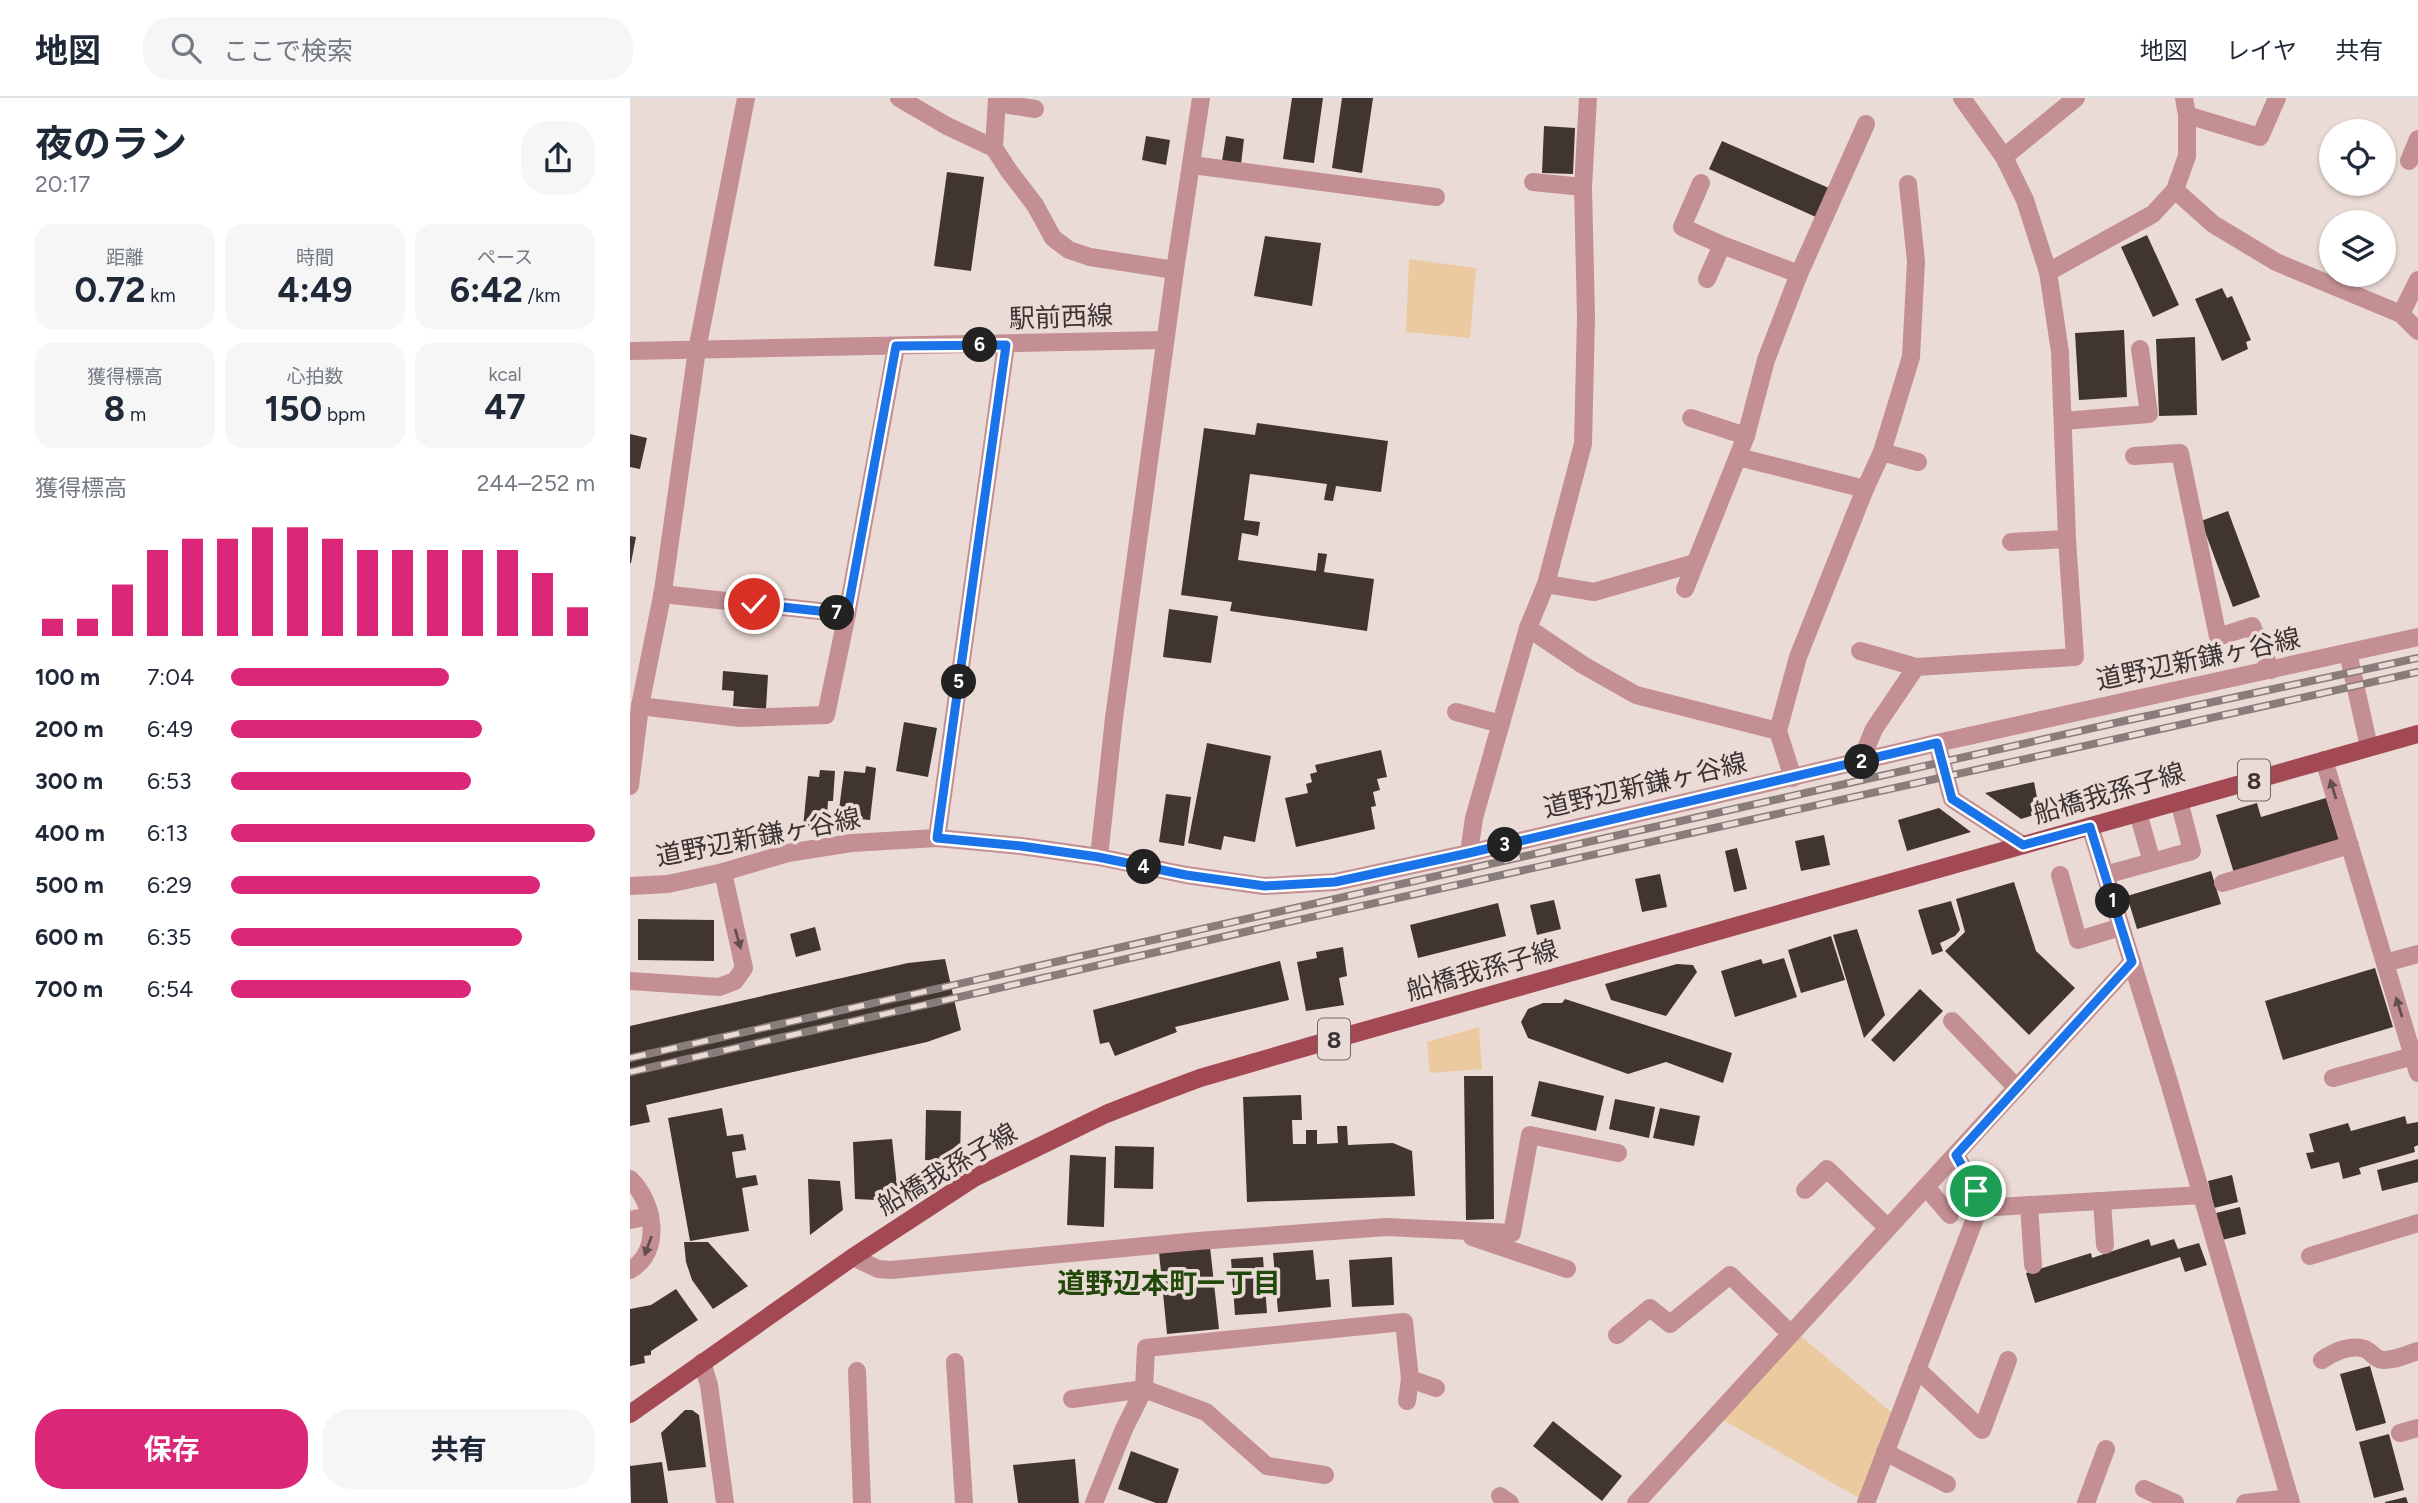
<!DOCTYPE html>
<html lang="ja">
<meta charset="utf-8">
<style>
:root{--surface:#fff;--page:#f6f6f7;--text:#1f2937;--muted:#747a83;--line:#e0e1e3;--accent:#db2777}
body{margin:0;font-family:Figtree,"Noto Sans JP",sans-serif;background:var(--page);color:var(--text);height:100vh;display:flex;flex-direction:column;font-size:26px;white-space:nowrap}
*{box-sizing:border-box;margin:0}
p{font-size:23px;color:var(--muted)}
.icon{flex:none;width:38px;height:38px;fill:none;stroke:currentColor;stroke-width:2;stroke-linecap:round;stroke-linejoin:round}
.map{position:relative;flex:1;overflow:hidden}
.sheet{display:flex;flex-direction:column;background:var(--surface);width:630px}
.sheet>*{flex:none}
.fabs{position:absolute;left:1689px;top:21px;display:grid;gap:14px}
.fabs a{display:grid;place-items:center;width:77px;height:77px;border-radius:50%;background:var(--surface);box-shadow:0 2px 5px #0004;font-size:35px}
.pin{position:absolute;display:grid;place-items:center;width:60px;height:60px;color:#fff;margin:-30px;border:4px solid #fff;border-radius:50%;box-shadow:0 2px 7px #0007}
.km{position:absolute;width:35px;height:35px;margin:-18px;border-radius:50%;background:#222;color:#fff;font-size:19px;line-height:35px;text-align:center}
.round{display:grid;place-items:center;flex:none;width:74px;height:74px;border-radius:28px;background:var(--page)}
.head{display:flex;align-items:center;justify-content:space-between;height:119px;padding:0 35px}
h1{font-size:38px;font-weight:700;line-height:52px}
.figures{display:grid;grid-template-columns:repeat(3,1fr);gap:10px;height:119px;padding:7px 35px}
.figures div{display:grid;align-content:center;border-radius:18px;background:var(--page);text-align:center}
.figures b{font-size:35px;font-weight:700}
.figures small{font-size:19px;font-weight:400}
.figures p{font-size:19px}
.chart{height:196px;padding:14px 35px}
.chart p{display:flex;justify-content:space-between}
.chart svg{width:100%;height:126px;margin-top:7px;stroke:var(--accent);stroke-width:6}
.primary-button{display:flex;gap:14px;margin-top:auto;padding:14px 35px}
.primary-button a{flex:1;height:80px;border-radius:28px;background:var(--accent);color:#fff;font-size:28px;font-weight:700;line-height:80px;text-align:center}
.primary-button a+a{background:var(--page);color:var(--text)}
ul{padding:0 35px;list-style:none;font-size:23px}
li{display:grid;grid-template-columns:112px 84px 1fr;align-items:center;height:52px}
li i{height:18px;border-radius:9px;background:var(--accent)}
header{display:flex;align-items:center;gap:42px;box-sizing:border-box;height:98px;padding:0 35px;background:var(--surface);border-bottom:2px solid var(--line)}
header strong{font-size:33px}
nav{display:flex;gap:38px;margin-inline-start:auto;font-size:24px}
.search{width:490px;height:63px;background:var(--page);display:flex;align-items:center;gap:18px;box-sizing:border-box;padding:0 24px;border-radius:28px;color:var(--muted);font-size:26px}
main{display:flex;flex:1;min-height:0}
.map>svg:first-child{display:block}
.green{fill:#eaca9e}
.building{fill:#41362f}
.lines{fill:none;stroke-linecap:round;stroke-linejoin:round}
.minor{stroke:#c38f93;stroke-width:18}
.major{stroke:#a34954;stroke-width:18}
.rail-casing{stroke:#887d7a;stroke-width:8}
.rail{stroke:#ebdbd6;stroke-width:5;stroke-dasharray:16;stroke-linecap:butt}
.oneway{fill:#644f50}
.route-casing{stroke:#fff;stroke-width:14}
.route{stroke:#1a73e8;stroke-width:9}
.labels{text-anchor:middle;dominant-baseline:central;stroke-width:7;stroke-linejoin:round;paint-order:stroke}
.shield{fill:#ebdbd6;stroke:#706664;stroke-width:2}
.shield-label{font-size:24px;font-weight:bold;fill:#3b3433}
.street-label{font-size:26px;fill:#3b3433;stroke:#ebdbd6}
.neighbourhood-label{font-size:28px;font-weight:bold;fill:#22490b;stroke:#ebdbd6}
</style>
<header>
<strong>地図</strong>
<div class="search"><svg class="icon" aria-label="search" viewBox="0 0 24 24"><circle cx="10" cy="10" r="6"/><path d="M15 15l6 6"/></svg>ここで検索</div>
<nav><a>地図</a><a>レイヤ</a><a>共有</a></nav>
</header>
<main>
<section class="sheet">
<div class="head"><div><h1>夜のラン</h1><p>20:17</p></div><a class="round"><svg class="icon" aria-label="share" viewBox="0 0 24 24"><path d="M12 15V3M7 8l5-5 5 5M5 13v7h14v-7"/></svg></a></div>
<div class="figures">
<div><p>距離</p><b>0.72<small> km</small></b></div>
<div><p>時間</p><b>4:49</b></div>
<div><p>ペース</p><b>6:42<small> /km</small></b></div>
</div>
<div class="figures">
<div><p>獲得標高</p><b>8<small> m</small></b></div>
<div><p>心拍数</p><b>150<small> bpm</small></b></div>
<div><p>kcal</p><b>47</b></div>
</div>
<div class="chart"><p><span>獲得標高</span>244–252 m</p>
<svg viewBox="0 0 160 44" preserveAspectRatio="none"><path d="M5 44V38M15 44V38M25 44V26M35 44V14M45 44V10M55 44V10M65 44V6M75 44V6M85 44V10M95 44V14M105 44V14M115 44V14M125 44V14M135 44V14M145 44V22M155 44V34"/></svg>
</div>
<ul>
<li><b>100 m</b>7:04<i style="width:60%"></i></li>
<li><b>200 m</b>6:49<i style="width:69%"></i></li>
<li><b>300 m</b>6:53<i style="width:66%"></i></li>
<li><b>400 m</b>6:13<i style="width:100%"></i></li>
<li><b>500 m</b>6:29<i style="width:85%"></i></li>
<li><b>600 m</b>6:35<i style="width:80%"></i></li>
<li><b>700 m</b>6:54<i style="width:66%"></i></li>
</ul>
<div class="primary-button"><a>保存</a><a>共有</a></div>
</section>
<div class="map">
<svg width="1788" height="1405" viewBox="0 0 1788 1405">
<rect width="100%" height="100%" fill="#ebdbd6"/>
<g class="green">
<path d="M 779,161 L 846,170 L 840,240 L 776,234 Z"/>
<path d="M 849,929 L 852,971 L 800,975 L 797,944 Z"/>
<path d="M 1167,1235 L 1261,1314 L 1229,1400 L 1090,1320 Z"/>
</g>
<g class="building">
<path d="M 662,0 L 693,0 L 684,65 L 653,61 Z"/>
<path d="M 712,0 L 743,0 L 732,75 L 702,70 Z"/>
<path d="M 914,28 L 945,30 L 943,76 L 912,75 Z"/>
<path d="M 516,38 L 540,42 L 536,67 L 512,62 Z"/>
<path d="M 596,38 L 614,41 L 611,66 L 592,63 Z"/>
<path d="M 1092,43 L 1201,91 L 1188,120 L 1079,71 Z"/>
<path d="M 317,74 L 354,79 L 341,173 L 304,168 Z"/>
<path d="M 1517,137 L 1549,207 L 1523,219 L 1491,149 Z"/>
<path d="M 635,138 L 691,145 L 682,208 L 624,198 Z"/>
<path d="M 1710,177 L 1740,177 L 1735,188 Z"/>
<path d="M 1592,190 L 1597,200 L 1602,198 L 1621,242 L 1616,244 L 1618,251 L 1592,263 L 1565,201 Z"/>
<path d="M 1494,232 L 1497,299 L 1449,302 L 1445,235 Z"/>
<path d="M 1565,239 L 1567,317 L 1529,318 L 1526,241 Z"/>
<path d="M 627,325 L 758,343 L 751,394 L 706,388 L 703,403 L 694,402 L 697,386 L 620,376 L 614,422 L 630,424 L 628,438 L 612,435 L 608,462 L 686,473 L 688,455 L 697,456 L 694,474 L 744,481 L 737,533 L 600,513 L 602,504 L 551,497 L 574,330 L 625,337 Z"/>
<path d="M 0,336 L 17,340 L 10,371 L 0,369 Z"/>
<path d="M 1598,413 L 1630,499 L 1603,509 L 1571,423 Z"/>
<path d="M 0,438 L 6,439 L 1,465 L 0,465 Z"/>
<path d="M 539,511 L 588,518 L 581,565 L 533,559 Z"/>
<path d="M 93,573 L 138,577 L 136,611 L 103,608 L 104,593 L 92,592 Z"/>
<path d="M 274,624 L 307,630 L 298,679 L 266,673 Z"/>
<path d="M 577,645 L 641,658 L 625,744 L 594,738 L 591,752 L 558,745 Z"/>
<path d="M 751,652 L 757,679 L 747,681 L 750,692 L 743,694 L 746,708 L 741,709 L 745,731 L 666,749 L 655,700 L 678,695 L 676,686 L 682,684 L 680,676 L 687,674 L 685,667 Z"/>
<path d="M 236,668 L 246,670 L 240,722 L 208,719 L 214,673 L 235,675 Z"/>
<path d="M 190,672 L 205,673 L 203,703 L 198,703 L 196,732 L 173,730 L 178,678 L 189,679 Z"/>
<path d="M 1404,684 L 1410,715 L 1391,721 L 1355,695 Z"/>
<path d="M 536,696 L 561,699 L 554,748 L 529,744 Z"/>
<path d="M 1696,700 L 1709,742 L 1604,775 L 1586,717 L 1627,705 L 1631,719 Z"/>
<path d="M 1309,710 L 1341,734 L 1277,753 L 1268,722 Z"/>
<path d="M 1194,737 L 1200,767 L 1171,773 L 1165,743 Z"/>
<path d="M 1107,750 L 1117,791 L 1104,794 L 1095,753 Z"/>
<path d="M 1581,773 L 1591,806 L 1507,831 L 1497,798 Z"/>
<path d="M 1030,776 L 1037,809 L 1012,814 L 1005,781 Z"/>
<path d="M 1384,784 L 1406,853 L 1445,890 L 1399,937 L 1315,853 L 1335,834 L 1326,801 Z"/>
<path d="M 924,802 L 931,831 L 907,837 L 900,807 Z"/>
<path d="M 1321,803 L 1330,832 L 1325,838 L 1310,845 L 1313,853 L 1302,857 L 1288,812 Z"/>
<path d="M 868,805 L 876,838 L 788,860 L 780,827 Z"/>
<path d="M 8,821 L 84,822 L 84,863 L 8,862 Z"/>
<path d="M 185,829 L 191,852 L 166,859 L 160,836 Z"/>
<path d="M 1227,831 L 1255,917 L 1234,940 L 1203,837 Z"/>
<path d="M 1201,838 L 1215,882 L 1171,895 L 1158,852 Z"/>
<path d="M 713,849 L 717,878 L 709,880 L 714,907 L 676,913 L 667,864 L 687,860 L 686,854 Z"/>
<path d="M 1154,860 L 1167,899 L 1105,919 L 1091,873 L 1131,861 L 1133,866 Z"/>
<path d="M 315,861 L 331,932 L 297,944 L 16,1007 L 20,1024 L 0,1028 L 0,928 L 278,865 Z"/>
<path d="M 650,863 L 659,902 L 545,929 L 547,934 L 485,958 L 479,944 L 470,946 L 463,912 Z"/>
<path d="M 1047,866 L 1063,867 L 1067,874 L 1036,918 L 981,902 L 975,886 Z"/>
<path d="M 1745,870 L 1763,929 L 1653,962 L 1635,903 Z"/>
<path d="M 1290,891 L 1313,913 L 1264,964 L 1241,942 Z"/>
<path d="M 935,901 L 1102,955 L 1093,985 L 1036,964 L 998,976 L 898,940 L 891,924 L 898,911 L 913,905 L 932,905 Z"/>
<path d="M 834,978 L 863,978 L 864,1121 L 836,1122 Z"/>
<path d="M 909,983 L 974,998 L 966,1033 L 901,1018 Z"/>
<path d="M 671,997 L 672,1022 L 662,1022 L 663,1046 L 676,1046 L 676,1032 L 687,1032 L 687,1046 L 708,1045 L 707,1028 L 717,1028 L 718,1047 L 763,1045 L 782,1053 L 785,1098 L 617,1104 L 613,999 Z"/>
<path d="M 985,1001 L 1025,1009 L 1019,1040 L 979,1031 Z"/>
<path d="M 92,1010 L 97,1038 L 113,1036 L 116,1052 L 102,1054 L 106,1080 L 126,1077 L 128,1087 L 112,1090 L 119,1133 L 60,1143 L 38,1020 Z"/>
<path d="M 1030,1010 L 1070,1018 L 1064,1048 L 1023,1040 Z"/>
<path d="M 296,1012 L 331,1013 L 330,1063 L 295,1062 Z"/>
<path d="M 1775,1018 L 1777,1026 L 1788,1024 L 1788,1047 L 1784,1049 L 1785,1054 L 1729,1070 L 1731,1076 L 1713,1081 L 1709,1064 L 1681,1071 L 1676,1055 L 1684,1054 L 1679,1036 L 1718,1025 L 1721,1033 Z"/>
<path d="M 262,1041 L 267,1088 L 246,1102 L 225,1101 L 223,1044 Z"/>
<path d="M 485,1048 L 524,1049 L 523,1091 L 484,1090 Z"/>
<path d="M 440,1057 L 476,1059 L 474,1129 L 437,1127 Z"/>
<path d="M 1788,1061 L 1788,1084 L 1752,1093 L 1747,1072 Z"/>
<path d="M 1602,1077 L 1608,1104 L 1584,1110 L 1578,1083 Z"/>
<path d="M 178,1081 L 210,1083 L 213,1112 L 180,1137 Z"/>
<path d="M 1610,1109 L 1616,1136 L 1592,1142 L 1586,1115 Z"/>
<path d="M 1519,1141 L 1521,1148 L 1544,1141 L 1548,1151 L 1569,1145 L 1577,1167 L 1555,1174 L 1550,1159 L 1405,1205 L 1396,1175 L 1461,1155 L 1462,1160 Z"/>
<path d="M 54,1144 L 78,1144 L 118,1188 L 83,1211 L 62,1182 L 56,1164 Z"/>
<path d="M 580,1149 L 589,1231 L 537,1236 L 529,1154 Z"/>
<path d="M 683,1152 L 686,1182 L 699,1181 L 701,1209 L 648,1214 L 643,1155 Z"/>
<path d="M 633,1159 L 637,1215 L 605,1217 L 601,1161 Z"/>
<path d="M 762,1159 L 764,1207 L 722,1209 L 719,1162 Z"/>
<path d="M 46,1191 L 68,1222 L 21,1253 L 21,1257 L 14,1258 L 15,1265 L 0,1268 L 0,1211 L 21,1207 Z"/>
<path d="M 1740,1268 L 1756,1325 L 1726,1333 L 1710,1276 Z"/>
<path d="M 55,1312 L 62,1312 L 69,1317 L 76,1369 L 38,1373 L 31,1335 Z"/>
<path d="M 923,1323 L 992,1378 L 972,1403 L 903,1348 Z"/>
<path d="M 1759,1336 L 1774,1392 L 1744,1400 L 1729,1344 Z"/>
<path d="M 501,1353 L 549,1371 L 537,1405 L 526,1405 L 488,1391 Z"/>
<path d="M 445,1361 L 449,1405 L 388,1405 L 383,1367 Z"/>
<path d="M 32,1364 L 38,1405 L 1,1405 L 0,1368 Z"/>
<path d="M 1776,1399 L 1778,1405 L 1755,1405 L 1755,1404 Z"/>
</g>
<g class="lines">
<g class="minor">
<path d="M 269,0 L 317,28 L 364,50 L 379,73 L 405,107 L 423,140 L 439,152 L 460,159 L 545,172"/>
<path d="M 367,5 L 405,11"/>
<path d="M 1557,17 L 1630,39 L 1647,0"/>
<path d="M 364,50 L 367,0"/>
<path d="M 1374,59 L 1446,0"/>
<path d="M 1779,63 L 1788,41"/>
<path d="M 562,67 L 806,99"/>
<path d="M 903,84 L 953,89"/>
<path d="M 1071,85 L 1052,129 L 1092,147"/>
<path d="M 1545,92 L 1583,126 L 1646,164 L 1771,216 L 1788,233"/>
<path d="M 1418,174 L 1523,116 L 1545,92 L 1557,58 L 1557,17 L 1554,0"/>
<path d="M 1077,181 L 1092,147 L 1169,176"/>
<path d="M 1771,216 L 1788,182"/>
<path d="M 0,253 L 535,242"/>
<path d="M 1061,320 L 1116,338"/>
<path d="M 1433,323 L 1519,316 L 1510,251"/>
<path d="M 1252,354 L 1288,364"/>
<path d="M 1504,358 L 1550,355 L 1588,539 L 1622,528 L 1641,572"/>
<path d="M 1108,359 L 1235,391"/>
<path d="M 1381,444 L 1437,441"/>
<path d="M 916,486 L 964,494 L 1065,465"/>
<path d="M 1055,491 L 1116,338 L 1136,262 L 1169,176 L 1236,26"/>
<path d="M 217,516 L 266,249"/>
<path d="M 898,530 L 953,567 L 1006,597 L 1148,633"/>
<path d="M 1230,553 L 1286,569"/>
<path d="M 1718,555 L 1739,649"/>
<path d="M 10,608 L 110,620 L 196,617 L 217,516 L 32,496"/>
<path d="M 826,614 L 871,626"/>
<path d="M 1307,645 L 1322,701 L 1393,747"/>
<path d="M 1694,662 L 1788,975"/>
<path d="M 1230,665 L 1244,631 L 1286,569 L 1445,559 L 1437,441 L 1430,254 L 1418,174 L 1395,102 L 1374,59 L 1332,0"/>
<path d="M 1163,680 L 1148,633 L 1168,559 L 1235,391 L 1252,354 L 1281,259 L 1286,163 L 1278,86"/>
<path d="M 0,688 L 10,608 L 33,493 L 67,252 L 116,0"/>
<path d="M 1508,715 L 1522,764"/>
<path d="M 1460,728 L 1539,984 L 1661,1405"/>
<path d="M 307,740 L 376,247"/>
<path d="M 839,755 L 844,720 L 898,530 L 916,486 L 953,346 L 956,219 L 953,89 L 958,0"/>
<path d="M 469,759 L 484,620 L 545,172 L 571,0"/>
<path d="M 1430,777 L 1448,842 L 1491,829"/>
<path d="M 1475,777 L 1562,753 L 1549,703"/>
<path d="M 1593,785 L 1720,747"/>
<path d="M 0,788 L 38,786 L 93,774 L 158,755 L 221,745 L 307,740 L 391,748 L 469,759 L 556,777 L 634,788 L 705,784 L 839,755 L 1307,645 L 1788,539"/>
<path d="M 1755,865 L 1788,856"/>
<path d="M 0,883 L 89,889 L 105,883 L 114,870 L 93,774"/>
<path d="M 1322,923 L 1387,990"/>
<path d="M 1703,980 L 1783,958"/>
<path d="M 1326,1057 L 1346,1093 L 1349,1110 L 1572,1097"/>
<path d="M 0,1081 C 24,1104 33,1153 0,1172"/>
<path d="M 1296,1089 L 1320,1117"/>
<path d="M 1175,1092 L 1197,1071 L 1258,1130"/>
<path d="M 1472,1103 L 1475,1147"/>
<path d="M 1399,1107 L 1403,1167"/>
<path d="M 0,1122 L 20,1118"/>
<path d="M 842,1139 L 937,1171"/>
<path d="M 1680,1158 L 1788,1125"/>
<path d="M 223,1159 L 248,1171 L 261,1172 L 568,1143 L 756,1129 L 882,1135 L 900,1037 L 988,1055"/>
<path d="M 987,1237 L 1020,1210 L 1040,1226 L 1100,1177 L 1161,1236"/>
<path d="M 1692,1262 C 1704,1254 1719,1246 1735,1251 C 1740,1253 1744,1259 1749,1261 C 1760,1265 1777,1256 1788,1253"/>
<path d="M 72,1264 L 79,1287 L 95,1405"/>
<path d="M 325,1264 L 334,1405"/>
<path d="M 1287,1271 L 1352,1332 L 1378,1262"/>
<path d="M 227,1273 L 232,1405"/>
<path d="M 442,1301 L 514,1291 L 494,1331 L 464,1405"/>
<path d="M 777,1303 L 780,1281"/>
<path d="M 1770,1335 L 1788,1330"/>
<path d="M 1255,1354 L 1317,1386"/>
<path d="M 695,1377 L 637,1368 L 576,1314 L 514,1291 L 516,1250 L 774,1224 L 780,1281 L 806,1290"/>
<path d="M 1514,1391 L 1545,1405"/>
<path d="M 870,1398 L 880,1405"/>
<path d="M 1006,1405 L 1502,864"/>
<path d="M 1236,1405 L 1349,1110"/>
<path d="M 1456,1405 L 1476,1351"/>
<path d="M 1615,1405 L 1660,1400"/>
</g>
<path class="major" d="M 0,1316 L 223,1159 L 344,1080 L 476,1016 L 522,998 L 570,980 L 680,948 L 1788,636"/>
<defs>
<g id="rail">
<path d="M 0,960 L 1494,623 L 1788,560"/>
<path d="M 0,974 L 632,830 L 1788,574"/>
</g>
</defs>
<use href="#rail" class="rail-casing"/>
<use href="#rail" class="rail"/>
</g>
<defs><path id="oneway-solid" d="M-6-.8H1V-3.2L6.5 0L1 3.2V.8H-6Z" transform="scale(1.75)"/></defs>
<g class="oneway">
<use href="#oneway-solid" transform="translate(1703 691) rotate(-107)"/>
<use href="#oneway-solid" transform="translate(108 841) rotate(74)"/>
<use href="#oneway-solid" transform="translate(1769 909) rotate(-107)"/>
<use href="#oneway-solid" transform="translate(18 1148) rotate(110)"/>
</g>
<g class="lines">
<defs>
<path id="route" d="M 124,506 L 217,516 L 266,248 L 376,247 L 307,740 L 391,748 L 468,759 L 556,777 L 635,788 L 705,784 L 839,755 L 1307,645 L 1322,701 L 1393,747 L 1460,729 L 1502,864 L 1326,1057 L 1346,1093"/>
</defs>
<use href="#route" class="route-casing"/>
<use href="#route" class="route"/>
</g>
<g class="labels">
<g class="shield">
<rect x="1608" y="661.5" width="32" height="41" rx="5"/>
<rect x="688" y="920.5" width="32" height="41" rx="5"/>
</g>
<g class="shield-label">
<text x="1624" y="682">8</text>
<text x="704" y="941">8</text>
</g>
<g class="street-label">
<text transform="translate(431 219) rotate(-2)">駅前西線</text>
<text transform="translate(1568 561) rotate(-12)">道野辺新鎌ヶ谷線</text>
<text transform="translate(1015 687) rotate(-13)">道野辺新鎌ヶ谷線</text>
<text transform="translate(1479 695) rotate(-16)">船橋我孫子線</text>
<text transform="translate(128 739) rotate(-11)">道野辺新鎌ヶ谷線</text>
<text transform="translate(852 872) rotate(-16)">船橋我孫子線</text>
<text transform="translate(317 1071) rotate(-30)">船橋我孫子線</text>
</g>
<g class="neighbourhood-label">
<text x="539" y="1185">道野辺本町一丁目</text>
</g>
</g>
</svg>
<div class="fabs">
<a><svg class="icon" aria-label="locate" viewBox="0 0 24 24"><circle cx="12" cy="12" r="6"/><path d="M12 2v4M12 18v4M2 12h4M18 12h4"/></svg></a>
<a><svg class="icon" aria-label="layers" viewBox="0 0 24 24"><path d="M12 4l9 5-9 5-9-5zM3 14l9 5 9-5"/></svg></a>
</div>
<div class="pin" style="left:1346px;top:1093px;background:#1e9e55"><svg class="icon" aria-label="arrive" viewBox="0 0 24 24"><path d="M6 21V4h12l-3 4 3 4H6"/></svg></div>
<div class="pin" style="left:124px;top:506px;background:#d93025"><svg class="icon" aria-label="check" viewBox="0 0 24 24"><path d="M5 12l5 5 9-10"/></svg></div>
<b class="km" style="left:1483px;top:803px">1</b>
<b class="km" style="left:1232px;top:664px">2</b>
<b class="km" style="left:875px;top:747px">3</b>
<b class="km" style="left:514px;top:769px">4</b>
<b class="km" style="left:329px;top:584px">5</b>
<b class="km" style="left:350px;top:247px">6</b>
<b class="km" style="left:207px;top:515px">7</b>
</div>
</main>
